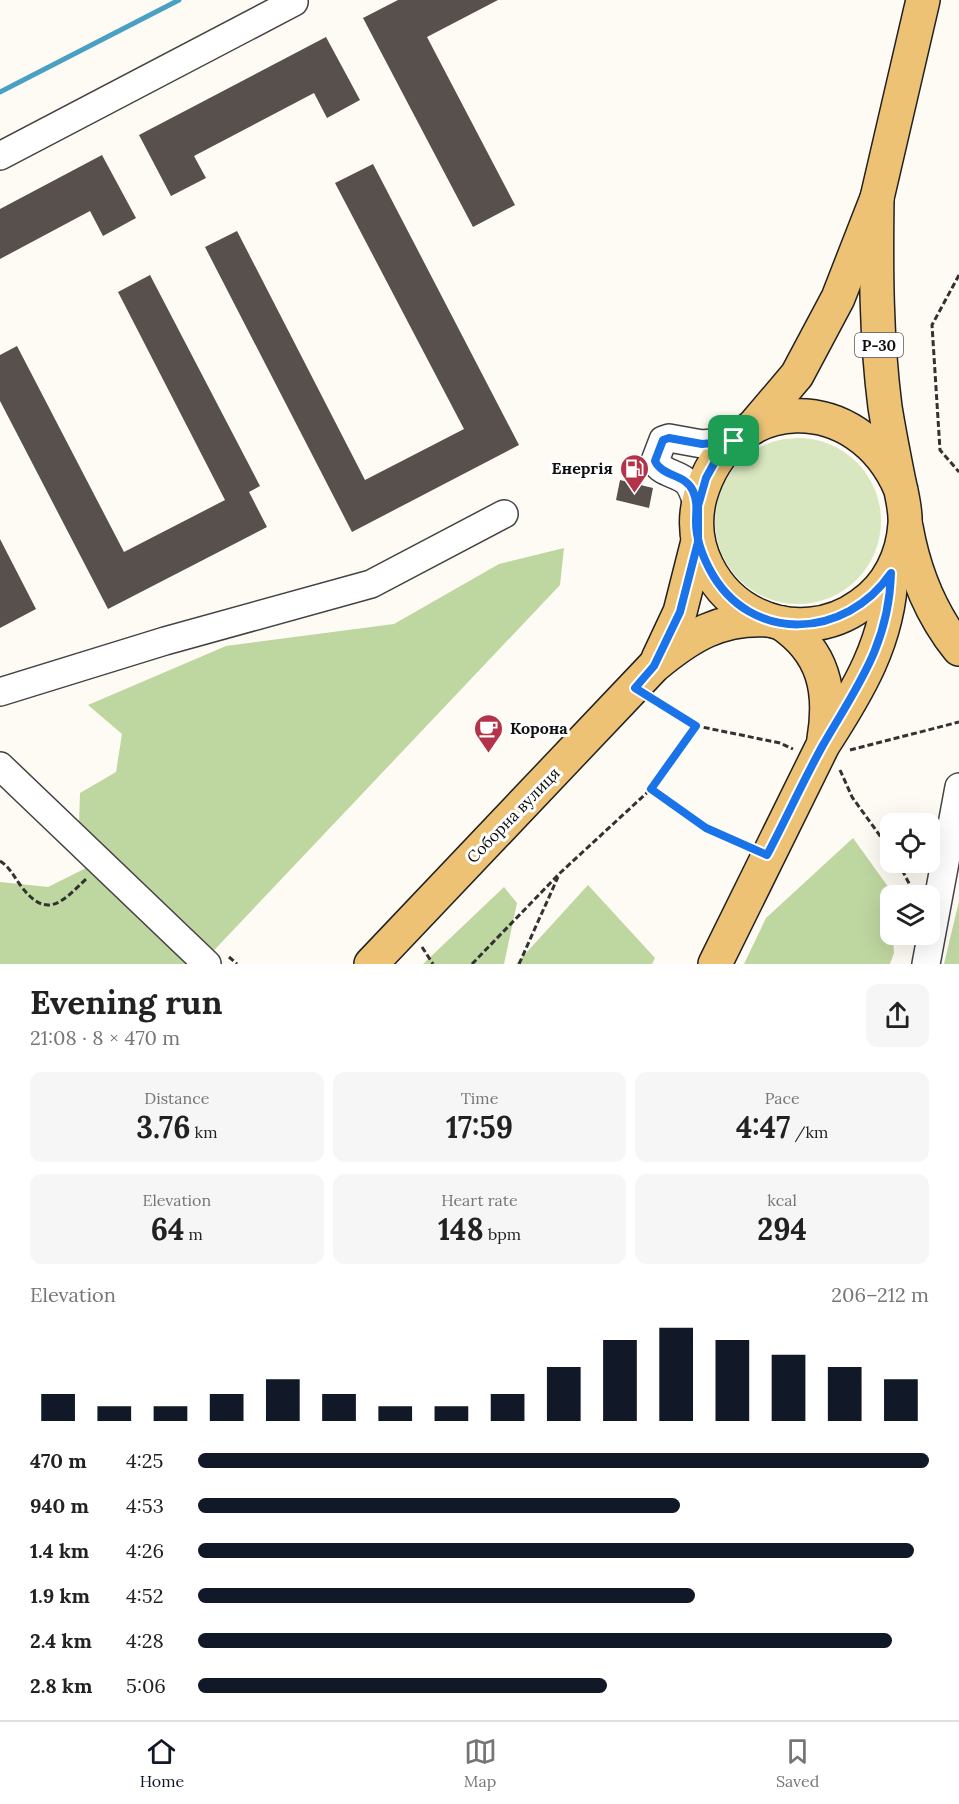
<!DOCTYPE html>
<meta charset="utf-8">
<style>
:root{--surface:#fff;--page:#f6f6f6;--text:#222;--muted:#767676;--line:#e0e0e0;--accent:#111827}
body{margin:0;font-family:Lora,serif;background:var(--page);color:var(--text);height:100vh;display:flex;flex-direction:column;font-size:22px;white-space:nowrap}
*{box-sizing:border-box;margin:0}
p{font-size:20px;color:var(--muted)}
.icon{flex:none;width:33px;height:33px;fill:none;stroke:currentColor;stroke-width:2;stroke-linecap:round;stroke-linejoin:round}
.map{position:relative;height:964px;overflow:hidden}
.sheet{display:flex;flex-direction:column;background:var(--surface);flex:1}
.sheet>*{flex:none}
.tools{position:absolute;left:880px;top:813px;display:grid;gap:12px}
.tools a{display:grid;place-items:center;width:60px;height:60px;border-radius:12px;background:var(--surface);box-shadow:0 6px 24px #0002;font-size:30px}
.pin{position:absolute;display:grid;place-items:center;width:51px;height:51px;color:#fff;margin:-26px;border-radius:12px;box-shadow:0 3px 9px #0006}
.round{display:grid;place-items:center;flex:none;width:63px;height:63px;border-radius:12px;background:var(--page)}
.summary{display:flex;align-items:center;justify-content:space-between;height:102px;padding:0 30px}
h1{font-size:33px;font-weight:700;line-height:45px}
.metrics{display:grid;grid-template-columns:repeat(3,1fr);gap:9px;height:102px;padding:6px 30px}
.metrics div{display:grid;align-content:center;border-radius:12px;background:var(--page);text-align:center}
.metrics b{font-size:30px;font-weight:700}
.metrics small{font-size:16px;font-weight:400}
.metrics p{font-size:16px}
.chart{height:168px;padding:12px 30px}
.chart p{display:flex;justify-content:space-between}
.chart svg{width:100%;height:108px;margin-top:6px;stroke:var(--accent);stroke-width:6}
ul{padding:0 30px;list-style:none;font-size:20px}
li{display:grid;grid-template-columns:96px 72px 1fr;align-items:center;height:45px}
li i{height:15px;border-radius:8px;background:var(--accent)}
.menu{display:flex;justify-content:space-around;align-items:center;height:84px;border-top:2px solid var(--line);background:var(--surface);font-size:16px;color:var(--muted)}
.menu a{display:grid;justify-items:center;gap:3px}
.menu .current{color:var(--accent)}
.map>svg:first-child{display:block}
.green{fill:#d8e7bf}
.forest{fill:#bed6a0}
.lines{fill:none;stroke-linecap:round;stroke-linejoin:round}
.stream{stroke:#49a0c2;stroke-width:5}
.building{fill:#58504d}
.minor-casing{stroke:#434343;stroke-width:30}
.major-casing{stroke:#212121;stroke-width:36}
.path{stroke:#323232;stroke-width:3;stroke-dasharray:6 3;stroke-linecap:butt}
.minor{stroke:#fff;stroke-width:27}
.major{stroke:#edc275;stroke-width:33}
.route-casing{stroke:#fff;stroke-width:12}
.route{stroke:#1a73e8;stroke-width:8}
.labels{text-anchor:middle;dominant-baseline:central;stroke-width:6;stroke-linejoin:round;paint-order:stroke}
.shield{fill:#fff;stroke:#585858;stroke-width:1.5}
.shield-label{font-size:15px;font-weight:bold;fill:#101010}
.poi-label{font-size:16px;font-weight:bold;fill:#101010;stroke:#fff;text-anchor:end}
.street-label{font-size:16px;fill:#101010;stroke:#fff}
</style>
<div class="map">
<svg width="959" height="964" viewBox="0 0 959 964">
<rect width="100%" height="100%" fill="#fefbf4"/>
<circle class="green" cx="798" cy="521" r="83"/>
<g class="forest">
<path d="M 564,548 L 560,585 L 201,964 L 0,964 L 0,882 L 48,887 L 88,867 L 78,855 L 80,793 L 116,772 L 122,734 L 88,705 L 226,646 L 394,624 L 499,564 Z"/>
<path d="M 853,838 L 889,888 L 894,953 L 890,964 L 744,964 L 766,918 Z"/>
<path d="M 588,885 L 655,958 L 652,964 L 516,964 Z"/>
<path d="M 504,887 L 517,903 L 504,964 L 423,964 Z"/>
<path d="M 959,901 L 959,964 L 944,964 Z"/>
</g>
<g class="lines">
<path class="stream" d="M 0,92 L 179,0"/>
</g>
<g class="building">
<path d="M 398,0 L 498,0 L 427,37 L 515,205 L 473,227 L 363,18 Z"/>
<path d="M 326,37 L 360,100 L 327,118 L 314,93 L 194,156 L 206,178 L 171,196 L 139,135 Z"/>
<path d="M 102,155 L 136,218 L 103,236 L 90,211 L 0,259 L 0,209 Z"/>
<path d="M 373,164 L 519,445 L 352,532 L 205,247 L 237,231 L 365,480 L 464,429 L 335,183 Z"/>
<path d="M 150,275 L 260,486 L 249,492 L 267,527 L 108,609 L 0,401 L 0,355 L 17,346 L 124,552 L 225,500 L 118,292 Z"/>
<path d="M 620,480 L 653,488 L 649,508 L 616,500 Z"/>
<path d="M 0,539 L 36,609 L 0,628 Z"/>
</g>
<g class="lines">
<defs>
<g id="minor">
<path d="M 0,156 L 294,2"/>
<path d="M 698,506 C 695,498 693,489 688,483 C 679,473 661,474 655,461 L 663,440 L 669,438 L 702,444 L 734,441"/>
<path d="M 0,692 L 165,641 L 371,584 L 504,514"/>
<path d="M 0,766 L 207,964"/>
<path d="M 926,964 L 959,787"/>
</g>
<g id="major">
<path d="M 877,198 C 876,268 876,337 885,407 C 889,432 894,457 899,482 C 902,495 906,511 905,524 C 903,556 888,587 861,605 C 831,627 791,631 757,615 C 735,605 718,588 707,566 C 696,544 694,520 700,497 C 730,391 859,389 901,490"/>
<path d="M 752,428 L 797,375 L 838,298 L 877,198 L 923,0"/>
<path d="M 906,527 C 914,572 930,613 959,649"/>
<path d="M 781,623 C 824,652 832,691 824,739"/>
<path d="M 658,659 L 680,612 L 698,541"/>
<path d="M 371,964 L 654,666 C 690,636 720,617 769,620"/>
<path d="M 715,964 L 823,745 C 858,691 889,640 891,574"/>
</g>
</defs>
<use href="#minor" class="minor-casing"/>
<use href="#major" class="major-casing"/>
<g class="path">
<path d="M 959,275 L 932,325 L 940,450 L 959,472"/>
<path d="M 657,701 L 697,726 L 780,743 L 793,749"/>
<path d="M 850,750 L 959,722"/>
<path d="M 840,770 L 852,797 L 891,851"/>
<path d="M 651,789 L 706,828 L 747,846"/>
<path d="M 0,861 C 10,867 14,877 21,886 C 47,921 63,901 86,879"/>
<path d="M 898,862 L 915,895"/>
<path d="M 422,947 L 433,964"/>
<path d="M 229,957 L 237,964"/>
<path d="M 472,964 L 560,873 L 651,789 L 697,726"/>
<path d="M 519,964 L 558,877"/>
</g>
<use href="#minor" class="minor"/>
<use href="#major" class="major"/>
</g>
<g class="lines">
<defs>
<path id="route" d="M 734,441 L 717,458 L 706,478 L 698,506 L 698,542 L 680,612 L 654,666 L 635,688 L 696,726 L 651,789 L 706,828 L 767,855 C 786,819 803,781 823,745 C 857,686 889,645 891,573 C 846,639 750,645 710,570 C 702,555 696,540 696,522 C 696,511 698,502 693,491 C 686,474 662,477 655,461 L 663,440 L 669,438 L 702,444 L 734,441"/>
</defs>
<use href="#route" class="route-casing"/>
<use href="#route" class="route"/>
</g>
<defs>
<symbol id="fuel-pin" viewBox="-11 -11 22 30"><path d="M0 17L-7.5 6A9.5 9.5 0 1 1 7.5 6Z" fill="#b53348" stroke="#fff"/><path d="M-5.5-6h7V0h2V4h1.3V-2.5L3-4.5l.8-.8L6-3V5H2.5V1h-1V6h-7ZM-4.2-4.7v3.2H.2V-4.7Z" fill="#fff"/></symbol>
<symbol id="cafe-pin" viewBox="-11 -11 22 30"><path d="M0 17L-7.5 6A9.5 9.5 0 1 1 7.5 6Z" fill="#b53348" stroke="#fff"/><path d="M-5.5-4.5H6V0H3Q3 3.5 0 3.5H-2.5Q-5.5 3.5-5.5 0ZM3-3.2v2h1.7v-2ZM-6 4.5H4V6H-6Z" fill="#fff"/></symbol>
</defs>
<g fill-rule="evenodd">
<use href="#fuel-pin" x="618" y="452" width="33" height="45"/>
<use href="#cafe-pin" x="472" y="712" width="33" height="45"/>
</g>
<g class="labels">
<rect class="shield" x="855" y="333" width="48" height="24" rx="4.5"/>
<g class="shield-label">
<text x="879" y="345">Р-30</text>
</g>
<g class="poi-label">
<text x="613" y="468">Енергія</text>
<text x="510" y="728" text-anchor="start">Корона</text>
</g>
<g class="street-label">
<text transform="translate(513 815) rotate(-46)">Соборна вулиця</text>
</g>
</g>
</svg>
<div class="tools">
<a><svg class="icon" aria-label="locate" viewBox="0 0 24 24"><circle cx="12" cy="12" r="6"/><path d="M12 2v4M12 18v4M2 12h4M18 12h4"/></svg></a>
<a><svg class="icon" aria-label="layers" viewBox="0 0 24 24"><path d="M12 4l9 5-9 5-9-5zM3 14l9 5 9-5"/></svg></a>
</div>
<div class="pin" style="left:734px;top:441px;background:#1e9e55"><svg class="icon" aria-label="arrive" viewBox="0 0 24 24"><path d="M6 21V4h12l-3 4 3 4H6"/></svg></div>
</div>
<section class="sheet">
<div class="summary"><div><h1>Evening run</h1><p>21:08 · 8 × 470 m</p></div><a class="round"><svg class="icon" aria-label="share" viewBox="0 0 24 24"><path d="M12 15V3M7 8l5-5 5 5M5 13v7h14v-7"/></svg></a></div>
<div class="metrics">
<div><p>Distance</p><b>3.76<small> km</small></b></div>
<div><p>Time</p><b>17:59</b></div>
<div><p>Pace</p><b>4:47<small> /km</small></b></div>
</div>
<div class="metrics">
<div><p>Elevation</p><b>64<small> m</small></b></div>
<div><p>Heart rate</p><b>148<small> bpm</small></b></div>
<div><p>kcal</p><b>294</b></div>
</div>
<div class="chart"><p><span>Elevation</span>206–212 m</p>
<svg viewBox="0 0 160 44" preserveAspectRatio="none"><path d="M5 44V33M15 44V38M25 44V38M35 44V33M45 44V27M55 44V33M65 44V38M75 44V38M85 44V33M95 44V22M105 44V11M115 44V6M125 44V11M135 44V17M145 44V22M155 44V27"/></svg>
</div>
<ul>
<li><b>470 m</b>4:25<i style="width:100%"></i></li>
<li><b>940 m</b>4:53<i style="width:66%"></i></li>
<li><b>1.4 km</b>4:26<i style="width:98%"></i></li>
<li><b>1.9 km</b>4:52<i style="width:68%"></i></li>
<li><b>2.4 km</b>4:28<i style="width:95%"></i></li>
<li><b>2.8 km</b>5:06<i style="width:56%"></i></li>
</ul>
</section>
<nav class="menu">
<a class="current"><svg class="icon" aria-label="home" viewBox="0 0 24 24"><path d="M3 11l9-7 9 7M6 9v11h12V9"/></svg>Home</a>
<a><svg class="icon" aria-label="map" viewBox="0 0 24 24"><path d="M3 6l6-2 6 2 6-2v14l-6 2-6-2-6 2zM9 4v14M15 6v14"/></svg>Map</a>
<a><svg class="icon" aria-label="saved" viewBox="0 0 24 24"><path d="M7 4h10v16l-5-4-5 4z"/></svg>Saved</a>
</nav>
